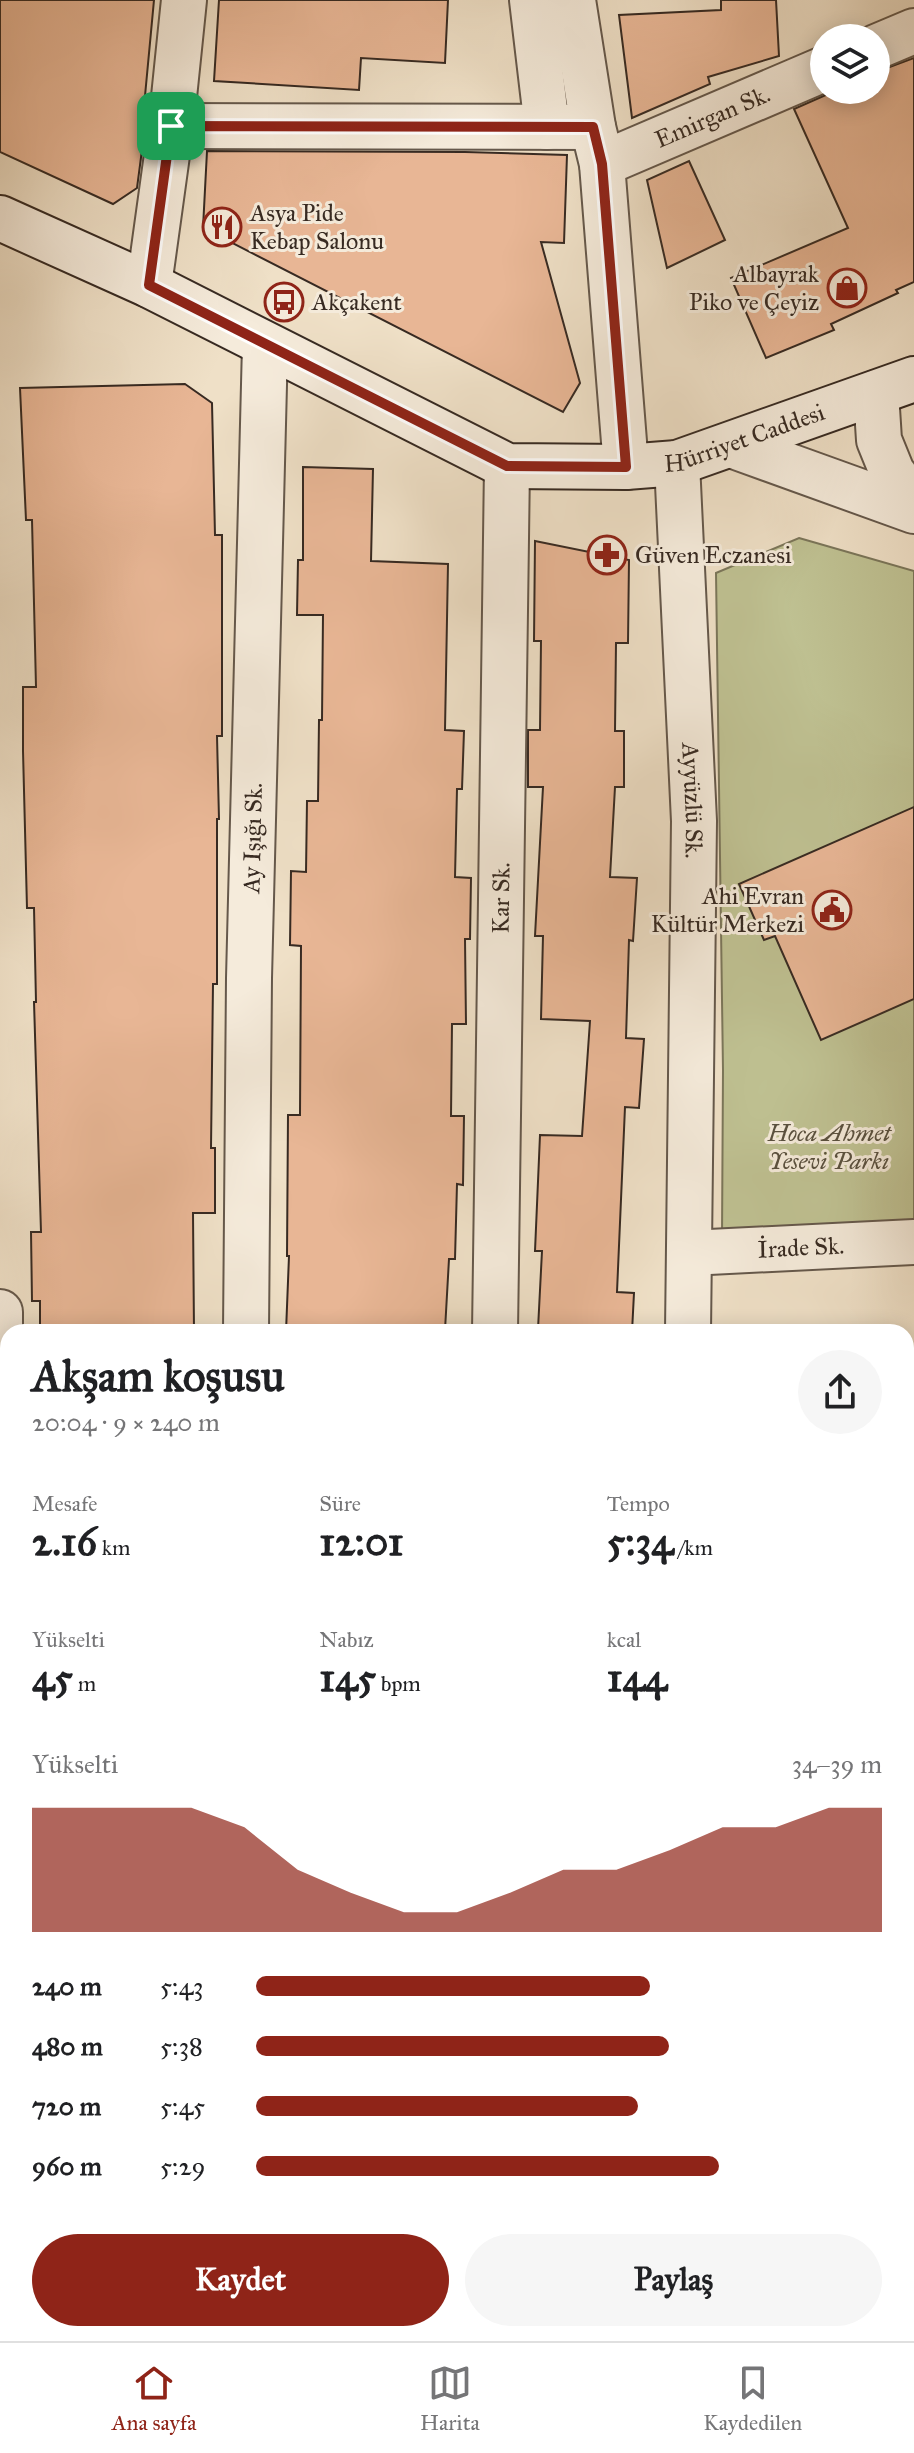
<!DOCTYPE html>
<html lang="tr">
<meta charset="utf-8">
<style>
:root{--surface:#fff;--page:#f6f6f6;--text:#202124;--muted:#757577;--line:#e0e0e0;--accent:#8f2418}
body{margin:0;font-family:"IM FELL Great Primer",serif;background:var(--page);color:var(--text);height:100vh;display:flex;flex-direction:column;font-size:30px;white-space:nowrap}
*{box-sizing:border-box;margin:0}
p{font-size:26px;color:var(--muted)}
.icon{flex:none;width:44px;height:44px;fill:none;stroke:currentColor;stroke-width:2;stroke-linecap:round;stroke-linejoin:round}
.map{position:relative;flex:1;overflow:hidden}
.drawer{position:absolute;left:0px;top:1324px;width:914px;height:1018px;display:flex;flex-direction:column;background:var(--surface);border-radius:24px 24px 0 0;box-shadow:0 4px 20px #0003}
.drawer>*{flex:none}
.fabs{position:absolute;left:810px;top:24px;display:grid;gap:16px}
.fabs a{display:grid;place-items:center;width:80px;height:80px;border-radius:50%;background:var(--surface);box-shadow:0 4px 20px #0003;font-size:40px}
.pin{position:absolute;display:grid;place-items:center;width:68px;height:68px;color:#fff;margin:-34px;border-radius:16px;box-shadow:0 4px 12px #0006}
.round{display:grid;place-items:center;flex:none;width:84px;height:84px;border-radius:42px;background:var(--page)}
.headline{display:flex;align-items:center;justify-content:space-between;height:136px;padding:0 32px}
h1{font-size:44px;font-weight:700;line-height:60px}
.stats{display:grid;grid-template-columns:repeat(3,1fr);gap:12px;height:136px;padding:8px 32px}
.stats div{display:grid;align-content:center}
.stats b{font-size:40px;font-weight:700}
.stats small{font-size:22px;font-weight:400}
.stats p{font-size:22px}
.chart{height:224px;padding:16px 32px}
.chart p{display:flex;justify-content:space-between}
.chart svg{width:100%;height:144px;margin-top:8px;fill:var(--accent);opacity:.7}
.primary-button{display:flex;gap:16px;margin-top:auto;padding:16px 32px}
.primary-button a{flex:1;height:92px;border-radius:48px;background:var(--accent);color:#fff;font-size:32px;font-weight:700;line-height:92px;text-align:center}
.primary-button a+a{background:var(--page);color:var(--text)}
ul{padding:0 32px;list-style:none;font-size:26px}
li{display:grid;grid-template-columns:128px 96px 1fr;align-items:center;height:60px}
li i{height:20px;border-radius:10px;background:var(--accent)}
.dock{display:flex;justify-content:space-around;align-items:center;height:112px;border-top:2px solid var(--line);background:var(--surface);font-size:22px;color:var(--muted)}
.dock a{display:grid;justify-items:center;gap:4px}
.dock .active{color:var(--accent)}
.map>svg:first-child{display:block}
.green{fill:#bfc192;stroke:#7b765a;stroke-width:2}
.building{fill:#e8b695;stroke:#372a22;stroke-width:2}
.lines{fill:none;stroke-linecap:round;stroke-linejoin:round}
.street-casing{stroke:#65584b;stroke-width:48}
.secondary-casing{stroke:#372a22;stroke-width:48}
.street{stroke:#f5ebdb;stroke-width:44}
.secondary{stroke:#f5ebdb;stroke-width:44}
.route-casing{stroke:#fff;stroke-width:16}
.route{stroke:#8f2418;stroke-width:10}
.labels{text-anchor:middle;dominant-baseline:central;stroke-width:6;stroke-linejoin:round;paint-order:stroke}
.street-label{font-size:24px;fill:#372a22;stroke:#f5ebdb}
.poi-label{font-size:24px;fill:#372a22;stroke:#f5ebdb;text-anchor:start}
.park-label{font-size:24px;font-style:italic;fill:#59503e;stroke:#f5ebdb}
</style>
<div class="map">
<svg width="914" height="2341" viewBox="0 0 914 2341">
<rect width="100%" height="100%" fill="#efe0c7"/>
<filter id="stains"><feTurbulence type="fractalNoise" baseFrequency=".0025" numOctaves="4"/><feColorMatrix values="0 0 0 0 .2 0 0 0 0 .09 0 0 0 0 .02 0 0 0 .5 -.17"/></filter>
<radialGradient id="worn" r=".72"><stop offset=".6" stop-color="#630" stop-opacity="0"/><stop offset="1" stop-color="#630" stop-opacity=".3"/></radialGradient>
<path class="green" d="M 799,538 L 914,571 L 914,1227 L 722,1237 L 723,1070 L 716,573 Z"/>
<g class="building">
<path d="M 0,0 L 154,0 L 145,96 L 149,97 L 137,188 L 113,204 L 0,152 Z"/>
<path d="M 219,0 L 448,0 L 445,63 L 361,58 L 359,90 L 214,81 Z"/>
<path d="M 721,0 L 776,0 L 779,56 L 708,77 L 710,84 L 632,118 L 619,15 L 721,10 Z"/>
<path d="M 914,58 L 914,282 L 896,290 L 898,293 L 831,324 L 834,330 L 766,358 L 731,278 L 848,228 L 794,109 L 837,90 L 876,90 L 876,72 Z"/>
<path d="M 207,151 L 465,152 L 567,155 L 564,243 L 541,242 L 580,383 L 563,412 L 203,228 Z"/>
<path d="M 689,161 L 725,240 L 667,268 L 647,180 Z"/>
<path d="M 185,384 L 212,403 L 215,535 L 222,535 L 222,736 L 217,736 L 219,819 L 217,819 L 217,984 L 213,984 L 211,1148 L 215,1148 L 215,1213 L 193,1213 L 194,1332 L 40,1332 L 40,1301 L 32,1301 L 31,1232 L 41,1232 L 34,1002 L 36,1002 L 34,908 L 27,908 L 23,751 L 23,687 L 36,687 L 32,520 L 26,520 L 20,388 Z"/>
<path d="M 303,467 L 373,469 L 371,561 L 448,564 L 445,730 L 464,731 L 462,789 L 457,789 L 455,877 L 471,878 L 470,939 L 465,939 L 466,1024 L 452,1024 L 451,1116 L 464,1116 L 463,1185 L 457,1184 L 455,1259 L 449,1259 L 445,1330 L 370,1326 L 370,1332 L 286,1332 L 289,1256 L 287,1256 L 288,1115 L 300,1115 L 301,946 L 290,945 L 291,871 L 306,872 L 307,801 L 318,801 L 319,720 L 322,720 L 323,615 L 297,615 L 298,560 L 303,560 Z"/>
<path d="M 535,541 L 629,560 L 628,643 L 616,643 L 615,731 L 624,731 L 624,787 L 615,787 L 610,877 L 637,878 L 633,941 L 629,940 L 626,1038 L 644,1039 L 639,1108 L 625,1107 L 617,1292 L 634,1293 L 632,1332 L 538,1329 L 542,1251 L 535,1251 L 540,1135 L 582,1136 L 590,1021 L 541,1019 L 543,936 L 535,936 L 543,787 L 528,787 L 528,730 L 540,730 L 541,641 L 534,641 Z"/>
<path d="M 914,807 L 914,999 L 821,1040 L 775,936 L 764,940 L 739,884 Z"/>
</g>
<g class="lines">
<defs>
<g id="street">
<path d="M 532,0 L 547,127"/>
<path d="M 573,0 L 593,127 L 602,164 L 626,467"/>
<path d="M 876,47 L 914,31"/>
<path d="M 171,126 L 593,127"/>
<path id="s1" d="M 602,164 L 824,69"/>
<path d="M 149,285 L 171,126 L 184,0"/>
<path d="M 876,393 L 879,440 L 892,472 L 914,502"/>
<path d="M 731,445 L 914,511"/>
<path id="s2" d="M 677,463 L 694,821 L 688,1332"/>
<path id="s3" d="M 689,1253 L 914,1242"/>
<path d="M 0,1312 L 0,1334"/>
<path id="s4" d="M 246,1332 L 249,978 L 265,345"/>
<path id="s5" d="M 495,1332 L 507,466"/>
<path d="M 906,1909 L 914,1905"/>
<path d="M 0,2264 L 8,2265"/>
<path d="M 529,2334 L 615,2341"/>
<path d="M 884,2334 L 885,2341"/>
<path d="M 335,2341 L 335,2334"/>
</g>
<g id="secondary">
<path id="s6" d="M 0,218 L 149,285 L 507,466 L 626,467 L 677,463 L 914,379"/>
<path d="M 0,1979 L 8,1980"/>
<path d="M 906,2064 L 914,2065"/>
</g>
</defs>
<use href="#street" class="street-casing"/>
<use href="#secondary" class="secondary-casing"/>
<use href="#street" class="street"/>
<use href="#secondary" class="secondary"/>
</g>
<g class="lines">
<defs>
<path id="route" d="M 171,126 L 593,127 L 602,164 L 626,467 L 507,466 L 149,285 Z"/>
</defs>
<use href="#route" class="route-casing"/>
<use href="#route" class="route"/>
</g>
<defs>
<symbol id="restaurant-ring" viewBox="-11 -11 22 22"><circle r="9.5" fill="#f5ebdb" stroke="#8f2418" stroke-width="1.5"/><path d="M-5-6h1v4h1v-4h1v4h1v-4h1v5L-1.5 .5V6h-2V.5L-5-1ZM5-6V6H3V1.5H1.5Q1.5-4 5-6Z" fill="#8f2418"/></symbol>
<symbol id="shop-ring" viewBox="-11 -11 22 22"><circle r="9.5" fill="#f5ebdb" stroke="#8f2418" stroke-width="1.5"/><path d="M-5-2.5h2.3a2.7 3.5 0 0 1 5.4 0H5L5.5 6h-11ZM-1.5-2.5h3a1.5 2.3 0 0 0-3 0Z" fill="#8f2418"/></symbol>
<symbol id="bus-ring" viewBox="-11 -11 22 22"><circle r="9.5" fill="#f5ebdb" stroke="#8f2418" stroke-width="1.5"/><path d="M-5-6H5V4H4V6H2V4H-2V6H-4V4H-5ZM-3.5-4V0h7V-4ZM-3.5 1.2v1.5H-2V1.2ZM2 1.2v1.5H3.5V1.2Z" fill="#8f2418"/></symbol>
<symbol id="pharmacy-ring" viewBox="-11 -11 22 22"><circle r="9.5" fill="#f5ebdb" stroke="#8f2418" stroke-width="1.5"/><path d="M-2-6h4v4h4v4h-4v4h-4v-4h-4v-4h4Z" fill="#8f2418"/></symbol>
<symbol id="civic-ring" viewBox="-11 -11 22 22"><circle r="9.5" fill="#f5ebdb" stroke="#8f2418" stroke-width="1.5"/><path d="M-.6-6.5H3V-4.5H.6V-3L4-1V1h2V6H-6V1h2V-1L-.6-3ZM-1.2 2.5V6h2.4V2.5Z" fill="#8f2418"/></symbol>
</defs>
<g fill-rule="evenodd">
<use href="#restaurant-ring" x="200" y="205" width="44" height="44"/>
<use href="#shop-ring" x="825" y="266" width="44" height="44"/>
<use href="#bus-ring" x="262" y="280" width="44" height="44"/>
<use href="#pharmacy-ring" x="585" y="533" width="44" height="44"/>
<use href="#civic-ring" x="810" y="888" width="44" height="44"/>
</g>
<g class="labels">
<g class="street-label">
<text stroke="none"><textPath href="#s1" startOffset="120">Emirgan Sk.</textPath></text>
<text stroke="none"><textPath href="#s6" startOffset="806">Hürriyet Caddesi</textPath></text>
<text stroke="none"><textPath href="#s2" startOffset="338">Ayyüzlü Sk.</textPath></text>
<text stroke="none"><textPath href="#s4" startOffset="494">Ay Işığı Sk.</textPath></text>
<text stroke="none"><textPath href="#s5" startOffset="434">Kar Sk.</textPath></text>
<text stroke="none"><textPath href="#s3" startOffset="112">İrade Sk.</textPath></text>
</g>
<g class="poi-label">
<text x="250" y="213">Asya Pide<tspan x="250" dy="28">Kebap Salonu</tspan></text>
<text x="819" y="274" text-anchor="end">Albayrak<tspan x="819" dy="28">Piko ve Çeyiz</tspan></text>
<text x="312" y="302">Akçakent</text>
<text x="635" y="555">Güven Eczanesi</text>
<text x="804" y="896" text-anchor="end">Ahi Evran<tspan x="804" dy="28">Kültür Merkezi</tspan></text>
</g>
<g class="park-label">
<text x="829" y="1133">Hoca Ahmet<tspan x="829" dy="28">Yesevi Parkı</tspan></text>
</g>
</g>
<rect width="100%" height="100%" filter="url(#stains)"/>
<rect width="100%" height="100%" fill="url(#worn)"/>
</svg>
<div class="fabs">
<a><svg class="icon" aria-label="layers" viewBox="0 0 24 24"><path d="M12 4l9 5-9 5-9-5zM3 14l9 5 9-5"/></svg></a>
</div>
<div class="pin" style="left:171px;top:126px;background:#1e9e55"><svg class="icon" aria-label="arrive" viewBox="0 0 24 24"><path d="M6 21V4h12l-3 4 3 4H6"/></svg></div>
<section class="drawer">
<div class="headline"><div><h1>Akşam koşusu</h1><p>20:04 · 9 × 240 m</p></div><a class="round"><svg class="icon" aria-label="share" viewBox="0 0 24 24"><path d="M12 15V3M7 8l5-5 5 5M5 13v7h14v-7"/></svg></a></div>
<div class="stats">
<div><p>Mesafe</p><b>2.16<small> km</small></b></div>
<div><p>Süre</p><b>12:01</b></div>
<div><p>Tempo</p><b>5:34<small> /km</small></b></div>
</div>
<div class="stats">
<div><p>Yükselti</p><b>45<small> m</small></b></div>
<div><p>Nabız</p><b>145<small> bpm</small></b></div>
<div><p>kcal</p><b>144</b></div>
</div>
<div class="chart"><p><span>Yükselti</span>34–39 m</p>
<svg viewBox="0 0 160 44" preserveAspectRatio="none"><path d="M0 44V6L10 6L20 6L30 6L40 12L50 25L60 32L70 38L80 38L90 32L100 25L110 25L120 19L130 12L140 12L150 6L160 6V44z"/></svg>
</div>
<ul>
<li><b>240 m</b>5:43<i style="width:63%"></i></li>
<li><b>480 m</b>5:38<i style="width:66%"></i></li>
<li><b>720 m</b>5:45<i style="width:61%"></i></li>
<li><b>960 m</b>5:29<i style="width:74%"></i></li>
</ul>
<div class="primary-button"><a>Kaydet</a><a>Paylaş</a></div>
</section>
</div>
<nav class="dock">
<a class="active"><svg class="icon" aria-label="home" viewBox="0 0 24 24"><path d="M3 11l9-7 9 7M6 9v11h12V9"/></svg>Ana sayfa</a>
<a><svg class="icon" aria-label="map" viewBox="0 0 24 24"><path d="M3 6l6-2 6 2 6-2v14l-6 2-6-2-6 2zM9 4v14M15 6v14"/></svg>Harita</a>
<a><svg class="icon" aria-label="saved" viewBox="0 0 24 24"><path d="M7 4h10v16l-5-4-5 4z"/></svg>Kaydedilen</a>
</nav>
